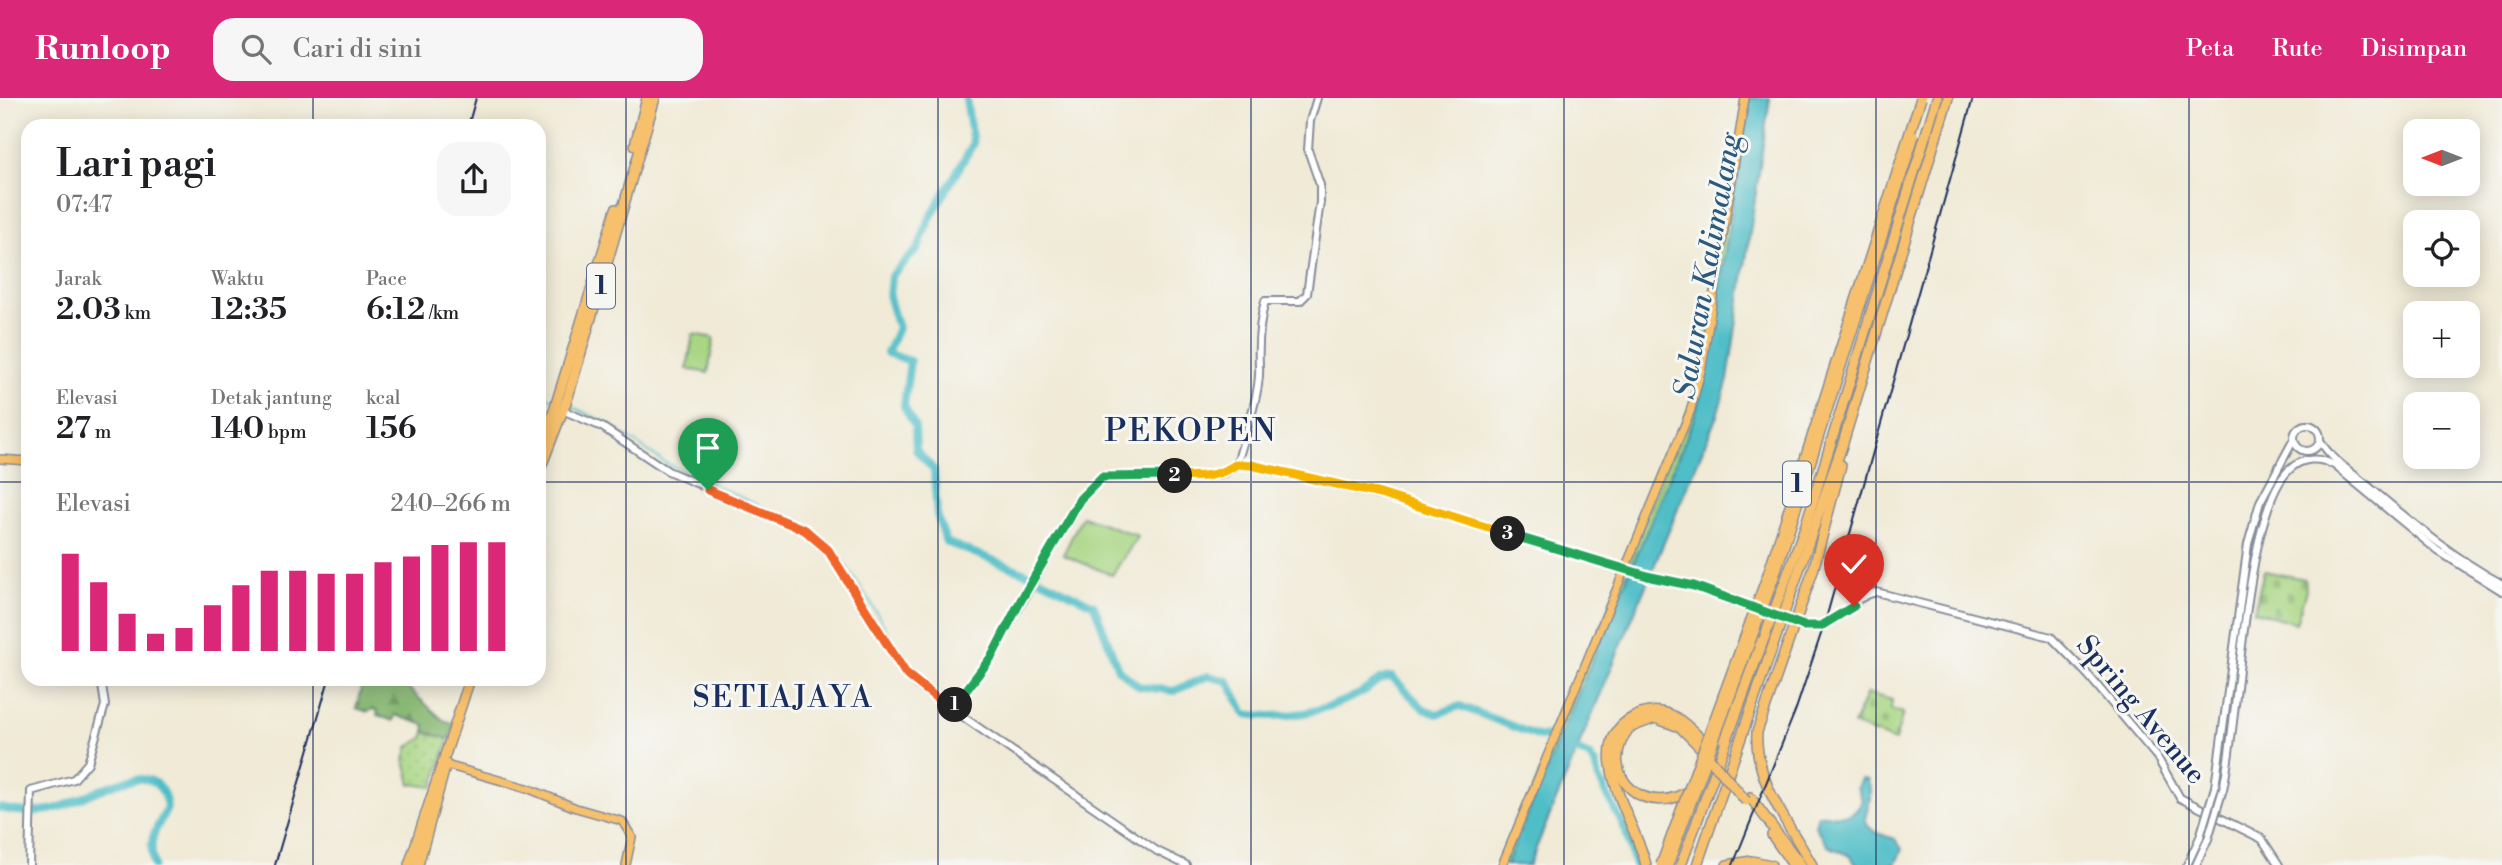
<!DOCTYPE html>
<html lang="id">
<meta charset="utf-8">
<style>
:root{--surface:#fff;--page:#f6f6f6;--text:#202124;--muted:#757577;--accent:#db2777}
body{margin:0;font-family:"Libre Bodoni",serif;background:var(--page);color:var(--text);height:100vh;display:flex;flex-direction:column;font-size:26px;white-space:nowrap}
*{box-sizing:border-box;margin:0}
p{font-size:23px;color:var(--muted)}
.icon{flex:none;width:38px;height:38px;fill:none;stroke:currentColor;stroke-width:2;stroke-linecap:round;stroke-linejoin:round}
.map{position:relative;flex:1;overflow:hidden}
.panel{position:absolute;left:21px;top:21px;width:525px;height:567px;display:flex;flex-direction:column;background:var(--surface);border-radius:21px;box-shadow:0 4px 18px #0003}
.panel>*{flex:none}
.needle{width:46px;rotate:270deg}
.tools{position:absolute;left:2403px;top:21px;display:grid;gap:14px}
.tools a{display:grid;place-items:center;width:77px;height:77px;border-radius:14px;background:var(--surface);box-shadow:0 4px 18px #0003;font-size:35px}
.pin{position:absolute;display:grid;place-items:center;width:60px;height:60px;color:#fff;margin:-72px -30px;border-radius:50% 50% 50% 0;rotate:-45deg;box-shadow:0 0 7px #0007}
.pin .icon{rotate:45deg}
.km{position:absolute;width:35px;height:35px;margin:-18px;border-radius:50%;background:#222;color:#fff;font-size:19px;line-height:35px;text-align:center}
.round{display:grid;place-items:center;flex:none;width:74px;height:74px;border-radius:21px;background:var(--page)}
.overview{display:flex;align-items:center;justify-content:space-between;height:119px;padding:0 35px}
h1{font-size:38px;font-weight:600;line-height:52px}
.stats{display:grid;grid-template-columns:repeat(3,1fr);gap:10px;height:119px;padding:7px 35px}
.stats div{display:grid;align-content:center}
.stats b{font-size:30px;font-weight:600}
.stats small{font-size:19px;font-weight:400}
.stats p{font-size:19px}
.chart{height:196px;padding:14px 35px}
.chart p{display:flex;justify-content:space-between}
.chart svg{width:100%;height:126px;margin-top:7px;stroke:var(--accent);stroke-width:6}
header{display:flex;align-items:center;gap:42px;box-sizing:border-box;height:98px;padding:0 35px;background:var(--accent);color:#fff}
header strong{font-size:33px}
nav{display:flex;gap:38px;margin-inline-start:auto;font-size:24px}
.search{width:490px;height:63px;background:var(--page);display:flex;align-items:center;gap:18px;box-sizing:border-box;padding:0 24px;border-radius:21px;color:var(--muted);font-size:26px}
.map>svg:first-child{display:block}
.grass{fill:#a8d683;stroke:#628270;stroke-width:2}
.forest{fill:url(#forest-firs);stroke:#507368;stroke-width:2}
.cemetery{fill:url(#cemetery-stones);stroke:#628270;stroke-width:2}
.park{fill:url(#park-dots);stroke:#628270;stroke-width:2}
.water{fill:#50bec7;stroke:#367692;stroke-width:2}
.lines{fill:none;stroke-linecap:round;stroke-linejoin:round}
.stream{stroke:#50bec7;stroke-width:2}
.river{stroke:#50bec7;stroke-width:8}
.minor-casing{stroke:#868c9a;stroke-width:10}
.major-casing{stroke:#868c9a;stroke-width:10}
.highway-casing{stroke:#868c9a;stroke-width:12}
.minor{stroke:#fff;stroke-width:6}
.major{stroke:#f7c06c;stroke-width:7}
.highway{stroke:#f7c06c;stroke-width:9}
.rail{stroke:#1b2f5e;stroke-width:2}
.minor-bridge-casing{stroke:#868c9a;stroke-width:10;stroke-linecap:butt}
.highway-bridge-casing{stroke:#868c9a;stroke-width:12;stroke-linecap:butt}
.minor-bridge{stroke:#fff;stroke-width:6}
.highway-bridge{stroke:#f7c06c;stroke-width:9}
.split-1-casing{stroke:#fff;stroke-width:14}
.split-2-casing{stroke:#fff;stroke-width:14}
.split-3-casing{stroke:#fff;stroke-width:14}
.split-4-casing{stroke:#fff;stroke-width:14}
.split-1{stroke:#f0652b;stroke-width:9}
.split-2{stroke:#22a559;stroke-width:9}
.split-3{stroke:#f5b400;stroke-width:9}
.split-4{stroke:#22a559;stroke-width:9}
.grid{fill:none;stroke:#1b2f5e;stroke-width:2;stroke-opacity:0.55}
.labels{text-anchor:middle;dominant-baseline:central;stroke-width:6;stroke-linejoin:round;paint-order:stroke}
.shield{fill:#f6f6f2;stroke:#5d6b8a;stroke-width:2}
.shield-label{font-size:26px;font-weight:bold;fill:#1b2f5e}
.street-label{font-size:28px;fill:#1b2f5e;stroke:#f6f6f2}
.water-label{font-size:30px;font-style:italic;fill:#2b5a7e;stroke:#f6f6f2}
.neighbourhood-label{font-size:30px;letter-spacing:2px;fill:#1b2f5e;stroke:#f6f6f2}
.quarter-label{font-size:32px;letter-spacing:2px;fill:#1b2f5e;stroke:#f6f6f2}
</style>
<header>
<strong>Runloop</strong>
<div class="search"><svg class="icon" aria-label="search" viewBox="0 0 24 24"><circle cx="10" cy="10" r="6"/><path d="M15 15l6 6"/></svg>Cari di sini</div>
<nav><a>Peta</a><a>Rute</a><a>Disimpan</a></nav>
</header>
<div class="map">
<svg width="2502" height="767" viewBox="0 0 2502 767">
<defs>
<pattern id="forest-firs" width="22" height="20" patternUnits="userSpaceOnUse" patternTransform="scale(1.75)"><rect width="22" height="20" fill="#86b771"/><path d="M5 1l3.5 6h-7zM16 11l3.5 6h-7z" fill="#6d9560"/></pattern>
<pattern id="cemetery-stones" width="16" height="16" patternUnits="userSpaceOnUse" patternTransform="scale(1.75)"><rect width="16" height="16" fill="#a8d683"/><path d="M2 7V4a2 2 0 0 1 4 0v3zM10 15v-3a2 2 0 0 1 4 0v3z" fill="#90b874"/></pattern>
<pattern id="park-dots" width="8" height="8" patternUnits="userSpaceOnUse" patternTransform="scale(1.75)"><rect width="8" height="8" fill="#a8d683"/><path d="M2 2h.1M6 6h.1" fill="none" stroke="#90b874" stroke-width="1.8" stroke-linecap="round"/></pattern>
</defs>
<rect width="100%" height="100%" fill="#f6f6f2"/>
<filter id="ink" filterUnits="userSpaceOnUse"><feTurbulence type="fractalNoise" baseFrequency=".0143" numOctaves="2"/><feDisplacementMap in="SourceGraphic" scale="14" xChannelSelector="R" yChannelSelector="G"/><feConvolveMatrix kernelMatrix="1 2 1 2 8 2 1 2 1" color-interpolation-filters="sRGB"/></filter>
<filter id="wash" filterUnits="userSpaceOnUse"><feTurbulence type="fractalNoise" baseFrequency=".00686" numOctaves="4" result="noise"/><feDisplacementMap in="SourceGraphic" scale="28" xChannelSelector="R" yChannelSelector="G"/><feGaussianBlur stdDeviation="1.57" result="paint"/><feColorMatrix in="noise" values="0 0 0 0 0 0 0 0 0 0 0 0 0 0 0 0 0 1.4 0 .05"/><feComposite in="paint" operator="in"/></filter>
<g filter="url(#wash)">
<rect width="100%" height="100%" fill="#f0ead6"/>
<g class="grass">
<path d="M 1745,0 L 1750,0 L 1704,284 L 1693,323 L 1507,767 L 1502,767 L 1620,482 L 1630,471 L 1631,456 L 1696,293 Z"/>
<path d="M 693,236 L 714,240 L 708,275 L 687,271 Z"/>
<path d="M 1082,418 L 1138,438 L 1112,477 L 1063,457 Z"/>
</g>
<path class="forest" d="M 370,581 L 398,581 L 443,622 L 455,626 L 449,641 L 425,634 L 425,627 L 395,617 L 393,623 L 377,617 L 378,613 L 373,611 L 368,614 L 356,610 L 362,586 L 368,586 Z"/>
<g class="cemetery">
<path d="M 2264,473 L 2305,481 L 2306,492 L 2296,525 L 2254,513 Z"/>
<path d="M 1867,595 L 1892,602 L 1891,611 L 1903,615 L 1895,643 L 1853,627 Z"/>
</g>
<path class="park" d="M 425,634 L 449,641 L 433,689 L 411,686 L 405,663 L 408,649 L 423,640 Z"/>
<g class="water">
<path d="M 1750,0 L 1770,0 L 1728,282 L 1716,320 L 1529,767 L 1506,767 L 1693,323 L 1704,284 Z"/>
<path d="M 1861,681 L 1868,682 C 1879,714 1842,726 1895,741 L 1902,751 L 1895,767 L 1856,767 L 1851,758 L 1828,748 L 1815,728 L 1818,717 C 1837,715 1854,725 1862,702 L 1857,689 Z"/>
</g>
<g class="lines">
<g class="stream">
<path d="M 539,295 L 553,301"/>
<path d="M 570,308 L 607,325 L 664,364 L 801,427"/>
<path d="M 809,431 C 847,453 887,535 911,575 L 922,586 L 952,605"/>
</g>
<g class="river">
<path d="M 966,0 L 973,46 L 929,122 L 918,151 L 891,178 L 889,200 L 898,230 L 887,255 L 910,263 L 904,308 L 915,329 L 916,352 L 934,372 L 937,417 L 946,444 L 1031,477"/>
<path d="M 1038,480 L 1094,507 L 1118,571 L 1138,588 L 1174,593 L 1208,578 L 1228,583 L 1245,616 C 1286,622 1322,614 1359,596 C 1371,590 1378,579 1392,579 L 1424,611 L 1437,616 L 1460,608 L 1540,639 L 1550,638"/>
<path d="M 1579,653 L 1589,658 L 1595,666 L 1599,681 L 1626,733 L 1635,767"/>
<path d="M 0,710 C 16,714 32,715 49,712 C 79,709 160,645 167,710 C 156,733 147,739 154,767"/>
</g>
</g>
</g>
<g filter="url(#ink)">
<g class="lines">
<defs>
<g id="minor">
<path d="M 562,312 L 602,329 L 668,373 L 805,432 L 828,452 L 906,576 L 917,587 L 1157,753 L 1186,767"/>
<circle cx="2307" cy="340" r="13"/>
<path d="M 2320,342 C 2329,360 2351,374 2367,387 C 2410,423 2452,459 2502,486"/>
<path d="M 1237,366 C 1244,339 1261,295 1259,268 C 1258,245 1259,225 1265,203 L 1300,203 L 1307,196 L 1320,104 L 1320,87 L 1308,52 L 1310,23 L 1317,0"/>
<path d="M 1799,526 C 1839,537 1845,500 1876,494 L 2051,539 L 2089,578 L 2157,659 L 2180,700 L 2262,741 L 2279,767"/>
<path d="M 952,612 L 992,558 L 1080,401 L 1102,379 L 1208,379 L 1225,375 L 1237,366 L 1251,367 L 1402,403 L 1651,479 L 1694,488 L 1749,509"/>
<path d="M 2215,689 L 2248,446 L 2260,404 L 2293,343"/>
<path d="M 2223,691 C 2239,622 2244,415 2289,372 C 2302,359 2319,359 2334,367 L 2438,453 L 2502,493"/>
<path d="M 29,767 L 31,693 L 74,681 L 88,665 L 105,607 L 101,581"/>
<path d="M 2187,767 L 2200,739"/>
<path d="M 2196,767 L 2208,741"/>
</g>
<g id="major">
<path d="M 0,361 L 28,363"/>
<path d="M 446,667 L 527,690 L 576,710 L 622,723 L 632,739 L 626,767"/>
<path d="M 1502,767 L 1690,314 L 1702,269 L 1745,0"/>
</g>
<g id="highway">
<path d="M 635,47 L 647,0"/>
<path d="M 543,348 L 616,111"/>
<path d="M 539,374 L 568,299 L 655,0"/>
<path d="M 1718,641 L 1756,543"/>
<path d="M 1692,690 C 1650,724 1593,679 1629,630 L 1655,620 L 1680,629 L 1700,649"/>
<path d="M 1750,699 L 1801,767"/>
<path d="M 1772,737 L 1793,767"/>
<path d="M 409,767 L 470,581"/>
<path d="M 418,767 L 446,666"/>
<path d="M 1646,767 C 1636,723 1574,640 1641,616 C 1669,606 1687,627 1705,645"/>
<path d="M 1681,767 L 1806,426 L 1937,0"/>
<path d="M 1697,767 L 1843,345 L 1948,0"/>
<path d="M 1727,767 L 1752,763 L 1771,767"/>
<path d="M 1812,767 C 1789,726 1754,683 1757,634 L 1813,473 L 1841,367"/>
</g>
</defs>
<use href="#minor" class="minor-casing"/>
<use href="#major" class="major-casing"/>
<use href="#highway" class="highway-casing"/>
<use href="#minor" class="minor"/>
<use href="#major" class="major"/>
<use href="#highway" class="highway"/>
<g class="rail">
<path d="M 468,28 L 476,0"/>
<path d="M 275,767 L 329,581"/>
<path d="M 1733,767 L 1796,611 L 1825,524 L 1973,0"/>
</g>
<defs>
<g id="minor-bridge">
<path d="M 1749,509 L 1799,526"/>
<path d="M 2200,739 L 2215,689"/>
<path d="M 2208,741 L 2223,691"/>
</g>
<g id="highway-bridge">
<path d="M 1706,656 L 1746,703"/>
<path d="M 1661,767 L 1768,476 L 1921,0"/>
<path d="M 1668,767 L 1774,479 L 1914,38"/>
</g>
</defs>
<use href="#minor-bridge" class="minor-bridge-casing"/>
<use href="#highway-bridge" class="highway-bridge-casing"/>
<use href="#minor-bridge" class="minor-bridge"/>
<use href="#highway-bridge" class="highway-bridge"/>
</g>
</g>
<g class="lines" filter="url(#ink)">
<defs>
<path id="split-1" d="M 708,392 L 805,432 L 828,452 L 906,576 L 952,612 L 955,607"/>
<path id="split-2" d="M 955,607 L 992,558 L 1021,502 L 1080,401 L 1102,379 L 1175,378"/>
<path id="split-3" d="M 1175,378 C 1200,379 1216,380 1237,366 L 1251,367 L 1380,396 L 1508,436"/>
<path id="split-4" d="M 1508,436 L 1651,479 L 1694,488 L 1804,528 L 1821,528 L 1854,508"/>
</defs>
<use href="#split-1" class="split-1-casing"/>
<use href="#split-2" class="split-2-casing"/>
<use href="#split-3" class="split-3-casing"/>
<use href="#split-4" class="split-4-casing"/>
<use href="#split-1" class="split-1"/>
<use href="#split-2" class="split-2"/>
<use href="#split-3" class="split-3"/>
<use href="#split-4" class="split-4"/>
</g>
<path class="grid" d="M 313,0 L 313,28M 626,0 L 626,767M 938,0 L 938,767M 1251,0 L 1251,767M 1564,0 L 1564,767M 1876,0 L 1876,767M 2189,0 L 2189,767M 0,384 L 28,384M 539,384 L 2502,384M 313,581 L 313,767"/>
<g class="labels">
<g class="shield">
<rect x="587" y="165.5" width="28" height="45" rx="5"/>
<rect x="1783" y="363.5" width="28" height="45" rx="5"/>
</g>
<g class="shield-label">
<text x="601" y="188">1</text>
<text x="1797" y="386">1</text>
</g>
<g class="street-label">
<text transform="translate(2141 612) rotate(50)">Spring Avenue</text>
</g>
<g class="water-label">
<text transform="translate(1708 168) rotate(-80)">Saluran Kalimalang</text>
</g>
<g class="neighbourhood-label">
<text x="783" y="600">SETIAJAYA</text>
</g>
<g class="quarter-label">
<text x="1191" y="333">PEKOPEN</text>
</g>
</g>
</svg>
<div class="tools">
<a><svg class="needle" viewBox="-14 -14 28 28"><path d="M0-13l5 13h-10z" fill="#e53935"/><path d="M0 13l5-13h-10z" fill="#757577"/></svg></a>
<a><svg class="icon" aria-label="locate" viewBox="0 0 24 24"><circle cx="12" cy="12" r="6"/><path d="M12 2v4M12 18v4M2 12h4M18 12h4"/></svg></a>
<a>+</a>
<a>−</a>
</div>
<div class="pin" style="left:708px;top:392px;background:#1e9e55"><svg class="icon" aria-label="arrive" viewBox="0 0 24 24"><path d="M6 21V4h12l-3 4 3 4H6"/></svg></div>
<div class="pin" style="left:1854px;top:508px;background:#d93025"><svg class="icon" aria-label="check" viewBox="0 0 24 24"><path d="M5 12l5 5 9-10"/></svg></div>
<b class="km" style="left:955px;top:607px">1</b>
<b class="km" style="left:1175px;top:378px">2</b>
<b class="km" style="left:1508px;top:436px">3</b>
<section class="panel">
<div class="overview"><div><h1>Lari pagi</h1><p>07:47</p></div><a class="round"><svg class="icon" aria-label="share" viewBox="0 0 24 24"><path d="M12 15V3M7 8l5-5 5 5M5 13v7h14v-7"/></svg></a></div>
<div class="stats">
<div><p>Jarak</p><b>2.03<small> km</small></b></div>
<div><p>Waktu</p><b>12:35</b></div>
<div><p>Pace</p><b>6:12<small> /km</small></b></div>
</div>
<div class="stats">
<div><p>Elevasi</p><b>27<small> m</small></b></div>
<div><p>Detak jantung</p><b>140<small> bpm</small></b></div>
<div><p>kcal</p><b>156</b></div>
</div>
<div class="chart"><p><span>Elevasi</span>240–266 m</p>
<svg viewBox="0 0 160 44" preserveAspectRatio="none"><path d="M5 44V10M15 44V20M25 44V31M35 44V38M45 44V36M55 44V28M65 44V21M75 44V16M85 44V16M95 44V17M105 44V17M115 44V13M125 44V11M135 44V7M145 44V6M155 44V6"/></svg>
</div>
</section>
</div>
